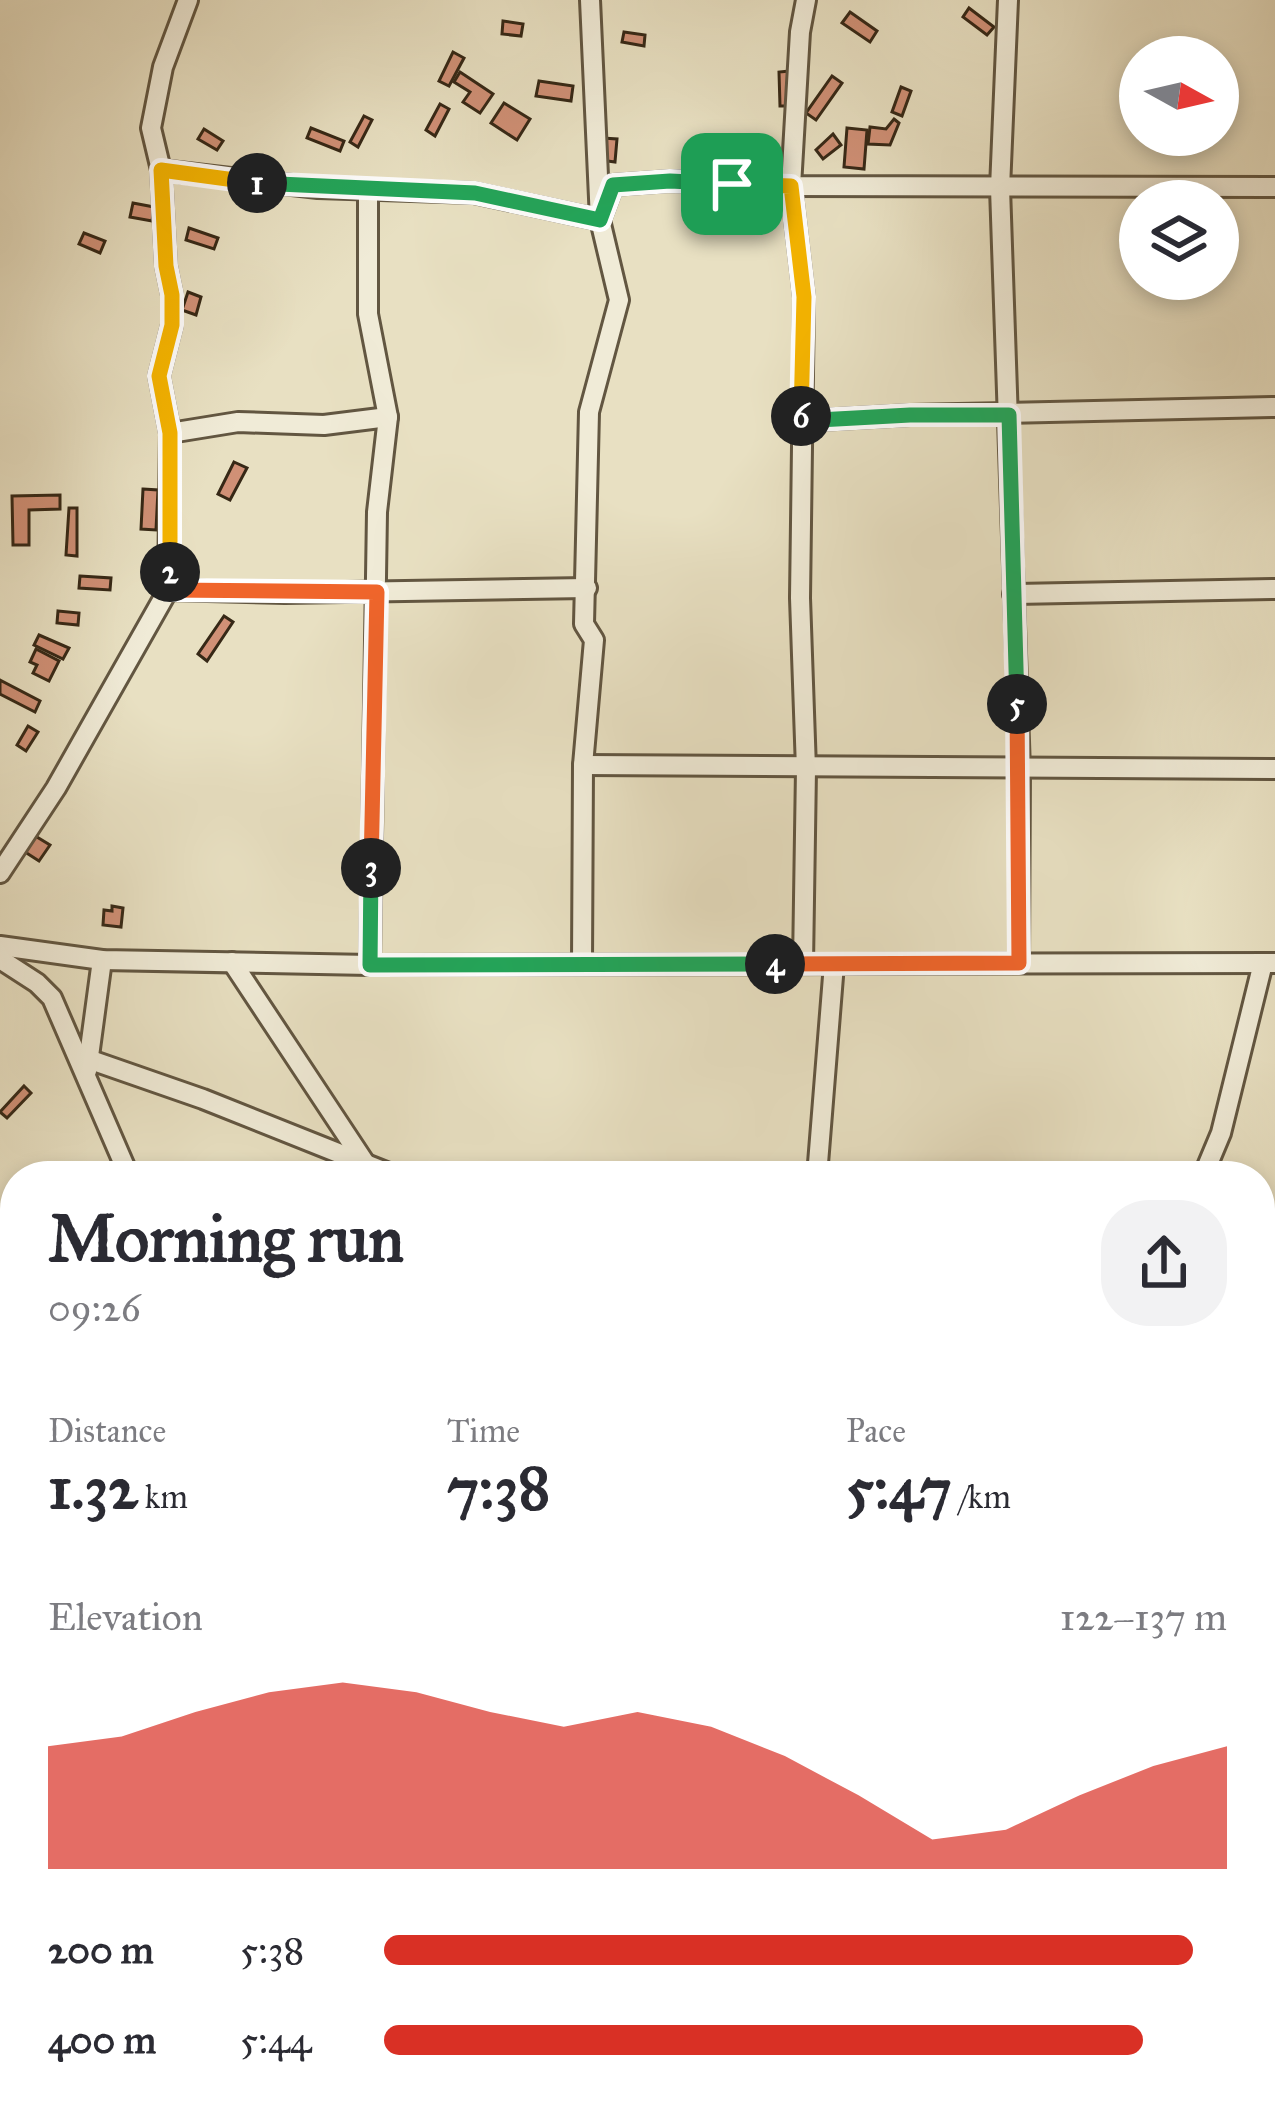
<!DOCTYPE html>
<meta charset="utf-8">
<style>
:root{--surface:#fff;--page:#f2f2f3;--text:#2b2b33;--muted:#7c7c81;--accent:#d93025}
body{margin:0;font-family:"IM FELL Great Primer",serif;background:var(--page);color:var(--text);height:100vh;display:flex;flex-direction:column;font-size:45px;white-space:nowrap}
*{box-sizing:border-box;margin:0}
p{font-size:39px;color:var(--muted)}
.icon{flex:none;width:66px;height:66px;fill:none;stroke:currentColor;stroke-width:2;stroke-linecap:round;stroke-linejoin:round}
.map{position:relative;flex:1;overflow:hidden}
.details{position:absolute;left:0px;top:1161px;width:1275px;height:948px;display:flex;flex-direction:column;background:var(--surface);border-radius:48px 48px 0 0;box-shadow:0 6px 18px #0003}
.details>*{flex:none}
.needle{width:78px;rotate:98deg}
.controls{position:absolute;left:1119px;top:36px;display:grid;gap:24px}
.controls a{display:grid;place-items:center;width:120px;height:120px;border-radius:50%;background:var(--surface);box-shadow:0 6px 18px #0003;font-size:60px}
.pin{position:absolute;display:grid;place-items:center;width:102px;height:102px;color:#fff;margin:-51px;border-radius:24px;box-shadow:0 6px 18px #0006}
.km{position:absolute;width:60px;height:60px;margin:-30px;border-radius:50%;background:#222;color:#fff;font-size:33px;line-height:60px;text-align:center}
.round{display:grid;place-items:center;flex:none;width:126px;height:126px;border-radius:48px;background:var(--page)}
.overview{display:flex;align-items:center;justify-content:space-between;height:204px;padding:0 48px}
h1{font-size:66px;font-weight:700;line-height:90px}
.figures{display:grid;grid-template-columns:repeat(3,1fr);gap:18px;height:204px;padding:12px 48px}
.figures div{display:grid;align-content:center}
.figures b{font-size:60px;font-weight:700}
.figures small{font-size:33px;font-weight:400}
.figures p{font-size:33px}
.chart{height:336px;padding:24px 48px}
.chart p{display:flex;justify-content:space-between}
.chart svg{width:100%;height:216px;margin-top:12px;fill:var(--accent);opacity:.7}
ul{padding:0 48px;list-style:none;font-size:39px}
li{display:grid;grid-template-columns:192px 144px 1fr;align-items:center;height:90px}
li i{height:30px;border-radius:15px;background:var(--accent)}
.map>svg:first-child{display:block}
.building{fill:#d09076;stroke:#362816;stroke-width:3}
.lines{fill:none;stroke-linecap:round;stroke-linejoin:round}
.minor-casing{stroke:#625641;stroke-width:24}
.minor{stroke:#f0ebd7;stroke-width:18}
.split-1-casing{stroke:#fff;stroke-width:24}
.split-2-casing{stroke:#fff;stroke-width:24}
.split-3-casing{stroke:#fff;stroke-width:24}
.split-4-casing{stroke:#fff;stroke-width:24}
.split-5-casing{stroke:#fff;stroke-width:24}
.split-6-casing{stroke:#fff;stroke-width:24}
.split-7-casing{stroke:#fff;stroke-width:24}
.split-1{stroke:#22a559;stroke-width:15}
.split-2{stroke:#f5b400;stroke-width:15}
.split-3{stroke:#f0652b;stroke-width:15}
.split-4{stroke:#22a559;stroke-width:15}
.split-5{stroke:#f0652b;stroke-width:15}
.split-6{stroke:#22a559;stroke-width:15}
.split-7{stroke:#f5b400;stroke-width:15}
</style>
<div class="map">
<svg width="1275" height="2109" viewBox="0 0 1275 2109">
<rect width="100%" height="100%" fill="#e8e0c2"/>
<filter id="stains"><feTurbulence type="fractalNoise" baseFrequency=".00167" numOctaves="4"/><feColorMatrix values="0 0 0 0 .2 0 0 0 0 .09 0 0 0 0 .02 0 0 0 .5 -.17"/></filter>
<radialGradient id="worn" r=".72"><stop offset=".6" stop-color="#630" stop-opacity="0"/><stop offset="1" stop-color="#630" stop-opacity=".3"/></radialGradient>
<g class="building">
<path d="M 969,8 L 994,27 L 987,35 L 963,17 Z"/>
<path d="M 850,12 L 877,31 L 870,42 L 842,23 Z"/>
<path d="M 503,21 L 523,24 L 521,36 L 502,34 Z"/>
<path d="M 624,32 L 645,35 L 644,46 L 622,42 Z"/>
<path d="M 453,52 L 464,58 L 449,86 L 439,81 Z"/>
<path d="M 790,71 L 790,106 L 780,106 L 779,72 Z"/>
<path d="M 460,72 L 493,94 L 480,113 L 463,102 L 470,92 L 454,82 Z"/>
<path d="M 832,76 L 842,83 L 816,120 L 806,113 Z"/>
<path d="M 539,81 L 573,86 L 571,101 L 536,96 Z"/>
<path d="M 901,87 L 911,91 L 902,116 L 892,112 Z"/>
<path d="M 504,103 L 530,119 L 517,140 L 491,123 Z"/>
<path d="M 440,104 L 449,109 L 435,136 L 426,130 Z"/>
<path d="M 364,116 L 372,120 L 358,147 L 350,142 Z"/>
<path d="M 894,119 L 899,123 L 890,145 L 868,144 L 870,127 L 886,129 Z"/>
<path d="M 311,128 L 344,141 L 340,151 L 307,138 Z"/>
<path d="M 847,128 L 867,130 L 864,169 L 844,167 Z"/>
<path d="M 204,129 L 223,141 L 217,150 L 198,139 Z"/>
<path d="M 833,134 L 841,145 L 823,159 L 816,150 Z"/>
<path d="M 602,138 L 617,139 L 615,162 L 600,160 Z"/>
<path d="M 133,203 L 154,207 L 152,221 L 130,217 Z"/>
<path d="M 189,228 L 218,238 L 214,249 L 186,240 Z"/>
<path d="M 84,233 L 105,241 L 100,253 L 79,244 Z"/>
<path d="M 188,292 L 201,297 L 196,315 L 182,310 Z"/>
<path d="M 234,462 L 247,468 L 230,500 L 218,494 Z"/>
<path d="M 143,489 L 158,490 L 156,530 L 141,529 Z"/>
<path d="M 60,495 L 60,509 L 29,510 L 29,545 L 13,545 L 12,496 Z"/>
<path d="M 69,508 L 77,508 L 77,556 L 66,555 Z"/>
<path d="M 80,576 L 111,578 L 110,590 L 79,588 Z"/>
<path d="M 58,611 L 79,613 L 78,625 L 57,623 Z"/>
<path d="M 224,616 L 233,622 L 207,661 L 198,654 Z"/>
<path d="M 39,635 L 69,648 L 63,659 L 34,645 Z"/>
<path d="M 36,649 L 59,661 L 49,681 L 33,673 L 37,665 L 30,662 Z"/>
<path d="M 0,680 L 40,701 L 35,712 L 0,694 Z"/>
<path d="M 28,726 L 38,732 L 26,751 L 17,745 Z"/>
<path d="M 32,834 L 50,845 L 39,861 L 22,850 Z"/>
<path d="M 112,906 L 123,908 L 121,927 L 103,925 L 104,910 L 112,911 Z"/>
<path d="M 24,1086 L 31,1093 L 7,1118 L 0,1112 Z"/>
<path d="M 0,1276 L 15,1286 L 12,1301 L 0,1293 Z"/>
<path d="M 12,1415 L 15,1433 L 0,1439 L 0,1420 Z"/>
<path d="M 4,1557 L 15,1579 L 15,1605 L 0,1576 L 0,1559 Z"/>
<path d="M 1266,1913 L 1275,1916 L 1275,1936 L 1261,1932 Z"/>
</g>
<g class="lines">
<defs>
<g id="minor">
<path d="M 1008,0 L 1000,188 L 1020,770 L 1019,963"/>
<path d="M 161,170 L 318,188 L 474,193 L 600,220 L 613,185 L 670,181 L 791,186 L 1275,187"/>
<path d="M 368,189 L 368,314 L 388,417 L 377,512 L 370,965"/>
<path d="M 801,421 L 910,415 L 1275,407"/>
<path d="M 170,433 L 238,422 L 324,425 L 388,417"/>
<path d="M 168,590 L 285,593 L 587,588"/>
<path d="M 1013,594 L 1275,589"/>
<path d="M 583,765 L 1275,769"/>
<path d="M 0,873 L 56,788 L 168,590 L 170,433 L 159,376 L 172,325 L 172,295 L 166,266 L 161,170 L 151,128 L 163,67 L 188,0"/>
<path d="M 0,946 L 102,960 L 370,965 L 1275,963"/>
<path d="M 0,959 L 37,983 L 52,998 L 129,1176"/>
<path d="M 232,962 L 365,1163"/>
<path d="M 582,964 L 583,765 L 594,640 L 584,624 L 589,412 L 619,300 L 600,220 L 590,0"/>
<path d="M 803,964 L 806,769 L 800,598 L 804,297 L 791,186 L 800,32 L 806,0"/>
<path d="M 88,1059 L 203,1099 L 396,1176"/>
<path d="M 87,1071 L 102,960"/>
<path d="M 817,1176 L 834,964"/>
<path d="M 1203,1176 L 1221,1133 L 1263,963"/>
<path d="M 1260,1411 L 1275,1415"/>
<path d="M 1260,1630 L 1275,1584"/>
<path d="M 1260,1642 L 1275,1646"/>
<path d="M 1260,1758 L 1275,1756"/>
<path d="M 0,1839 L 15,1873"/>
<path d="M 1260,1864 L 1275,1869"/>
<path d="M 0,2049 L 15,2041"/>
<path d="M 111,2094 L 117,2109"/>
<path d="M 546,2094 L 552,2109"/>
<path d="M 785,2094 L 792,2109"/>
</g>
</defs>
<use href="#minor" class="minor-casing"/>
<use href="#minor" class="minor"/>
</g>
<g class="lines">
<defs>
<path id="split-1" d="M 257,183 L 475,193 L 600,220 L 613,185 L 670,181 L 732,184"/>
<path id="split-2" d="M 170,572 L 170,433 L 159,376 L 172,325 L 172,295 L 166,266 L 161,170 L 257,183"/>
<path id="split-3" d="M 170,572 L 168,590 L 377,592 L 371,868"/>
<path id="split-4" d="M 371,868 L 370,965 L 775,964"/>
<path id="split-5" d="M 775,964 L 1019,963 L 1017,704"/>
<path id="split-6" d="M 801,416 L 800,421 L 910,415 L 1009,415 L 1017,704"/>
<path id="split-7" d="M 732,184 L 791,186 L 804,297 L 801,416"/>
</defs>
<use href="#split-1" class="split-1-casing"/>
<use href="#split-2" class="split-2-casing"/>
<use href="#split-3" class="split-3-casing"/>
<use href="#split-4" class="split-4-casing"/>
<use href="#split-5" class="split-5-casing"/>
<use href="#split-6" class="split-6-casing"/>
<use href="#split-7" class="split-7-casing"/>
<use href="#split-1" class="split-1"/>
<use href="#split-2" class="split-2"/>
<use href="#split-3" class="split-3"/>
<use href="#split-4" class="split-4"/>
<use href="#split-5" class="split-5"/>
<use href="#split-6" class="split-6"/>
<use href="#split-7" class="split-7"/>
</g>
<rect width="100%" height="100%" filter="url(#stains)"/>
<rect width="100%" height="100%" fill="url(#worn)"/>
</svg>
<div class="controls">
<a><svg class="needle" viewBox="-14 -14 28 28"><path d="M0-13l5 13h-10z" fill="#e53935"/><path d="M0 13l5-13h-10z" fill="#7c7c81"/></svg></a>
<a><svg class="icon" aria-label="layers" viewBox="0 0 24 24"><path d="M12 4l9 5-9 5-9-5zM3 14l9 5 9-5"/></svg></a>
</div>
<div class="pin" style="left:732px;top:184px;background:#1e9e55"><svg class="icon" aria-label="arrive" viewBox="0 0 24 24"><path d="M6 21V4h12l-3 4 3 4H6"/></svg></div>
<b class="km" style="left:257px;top:183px">1</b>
<b class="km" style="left:170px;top:572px">2</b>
<b class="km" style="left:371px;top:868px">3</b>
<b class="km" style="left:775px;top:964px">4</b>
<b class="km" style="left:1017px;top:704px">5</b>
<b class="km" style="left:801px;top:416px">6</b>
<section class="details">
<div class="overview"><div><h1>Morning run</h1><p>09:26</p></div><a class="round"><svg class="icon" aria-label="share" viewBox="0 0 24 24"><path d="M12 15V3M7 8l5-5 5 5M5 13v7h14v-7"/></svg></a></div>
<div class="figures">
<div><p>Distance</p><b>1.32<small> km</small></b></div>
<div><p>Time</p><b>7:38</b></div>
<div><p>Pace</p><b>5:47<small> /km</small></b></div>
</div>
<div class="chart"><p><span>Elevation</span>122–137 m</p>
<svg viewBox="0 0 160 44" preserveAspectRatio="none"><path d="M0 44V19L10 17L20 12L30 8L40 6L50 8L60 12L70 15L80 12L90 15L100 21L110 29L120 38L130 36L140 29L150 23L160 19V44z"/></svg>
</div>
<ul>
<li><b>200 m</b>5:38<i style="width:96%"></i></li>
<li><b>400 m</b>5:44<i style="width:90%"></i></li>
</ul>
</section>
</div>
